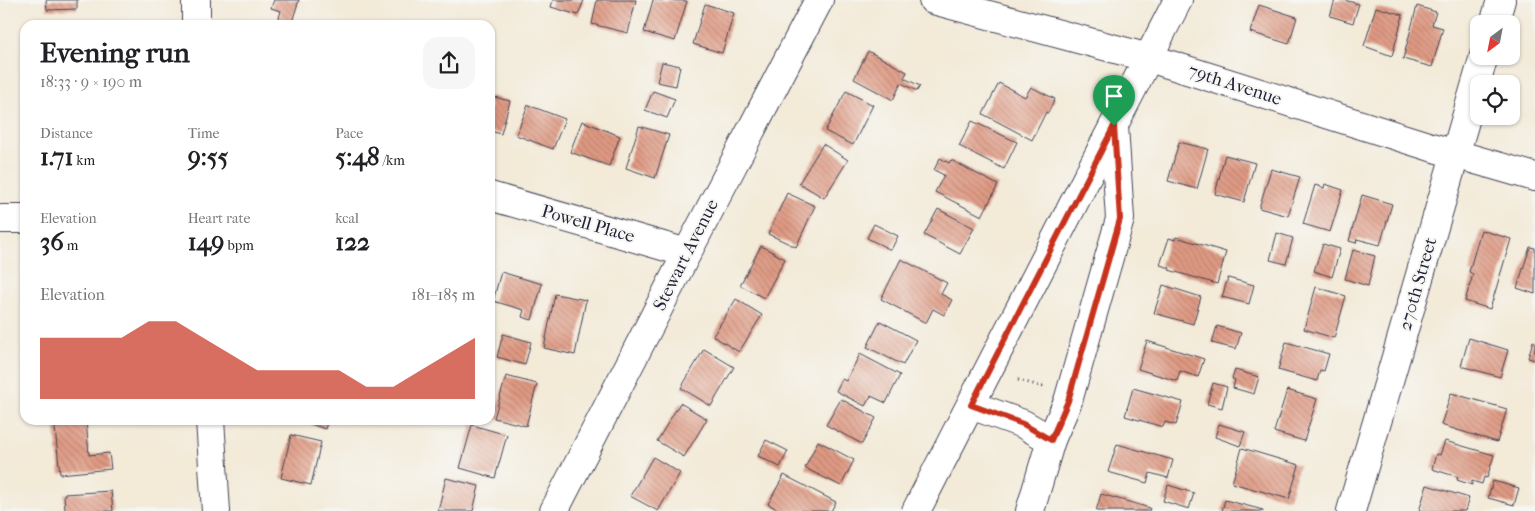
<!DOCTYPE html>
<meta charset="utf-8">
<style>
:root{--surface:#fff;--page:#f6f6f6;--text:#202124;--muted:#757577;--accent:#c8321e}
body{margin:0;font-family:"IM FELL French Canon",serif;background:var(--page);color:var(--text);height:100vh;display:flex;flex-direction:column;font-size:19px;white-space:nowrap}
*{box-sizing:border-box;margin:0}
p{font-size:16px;color:var(--muted)}
.icon{flex:none;width:28px;height:28px;fill:none;stroke:currentColor;stroke-width:2;stroke-linecap:round;stroke-linejoin:round}
.map{position:relative;flex:1;overflow:hidden}
.sheet{position:absolute;left:20px;top:20px;width:475px;height:405px;display:flex;flex-direction:column;background:var(--surface);border-radius:15px;box-shadow:0 1px 4px #0004}
.sheet>*{flex:none}
.needle{width:32px;rotate:212deg}
.tools{position:absolute;left:1470px;top:15px;display:grid;gap:10px}
.tools a{display:grid;place-items:center;width:50px;height:50px;border-radius:10px;background:var(--surface);box-shadow:0 1px 4px #0004;font-size:25px}
.pin{position:absolute;display:grid;place-items:center;width:42px;height:42px;color:#fff;margin:-51px -21px;border-radius:50% 50% 50% 0;rotate:-45deg;box-shadow:0 0 5px #0007}
.pin .icon{rotate:45deg}
.round{display:grid;place-items:center;flex:none;width:52px;height:52px;border-radius:15px;background:var(--page)}
.headline{display:flex;align-items:center;justify-content:space-between;height:85px;padding:0 20px}
h1{font-size:28px;font-weight:800;line-height:38px}
.figures{display:grid;grid-template-columns:repeat(3,1fr);gap:8px;height:85px;padding:5px 20px}
.figures div{display:grid;align-content:center}
.figures b{font-size:25px;font-weight:800}
.figures small{font-size:14px;font-weight:400}
.figures p{font-size:14px}
.chart{height:140px;padding:10px 20px}
.chart p{display:flex;justify-content:space-between}
.chart svg{width:100%;height:90px;margin-top:5px;fill:var(--accent);opacity:.7}
.map>svg:first-child{display:block}
.building{fill:url(#building-back-hatch)}
.lines{fill:none;stroke-linecap:round;stroke-linejoin:round}
.minor-casing{stroke:#414053;stroke-width:30}
.major-casing{stroke:#414053;stroke-width:30}
.path{stroke:#414053;stroke-width:3;stroke-dasharray:1 4;stroke-linecap:butt}
.minor{stroke:#fff;stroke-width:28}
.major{stroke:#fff;stroke-width:28}
.route-casing{stroke:#fff;stroke-width:10}
.route{stroke:#c8321e;stroke-width:6}
.labels{text-anchor:middle;dominant-baseline:central;stroke-width:4;stroke-linejoin:round;paint-order:stroke}
.street-label{font-size:18px;fill:#22223b;stroke:#f6f6f2}
</style>
<div class="map">
<svg width="1535" height="511" viewBox="0 0 1535 511">
<defs>
<pattern id="building-back-hatch" width="6" height="6" patternUnits="userSpaceOnUse" patternTransform="scale(1.25)"><rect width="6" height="6" fill="#e09a83"/><path d="M-1 5l2 2M0 0l6 6M5-1l2 2" fill="none" stroke="#b57d6c"/></pattern>
</defs>
<rect width="100%" height="100%" fill="#f6f6f2"/>
<filter id="ink" filterUnits="userSpaceOnUse"><feTurbulence type="fractalNoise" baseFrequency=".02" numOctaves="2"/><feDisplacementMap in="SourceGraphic" scale="10" xChannelSelector="R" yChannelSelector="G"/><feConvolveMatrix kernelMatrix="1 2 1 2 8 2 1 2 1" color-interpolation-filters="sRGB"/></filter>
<filter id="wash" filterUnits="userSpaceOnUse"><feTurbulence type="fractalNoise" baseFrequency=".0096" numOctaves="4" result="noise"/><feDisplacementMap in="SourceGraphic" scale="20" xChannelSelector="R" yChannelSelector="G"/><feGaussianBlur stdDeviation="1.12" result="paint"/><feColorMatrix in="noise" values="0 0 0 0 0 0 0 0 0 0 0 0 0 0 0 0 0 1.4 0 .05"/><feComposite in="paint" operator="in"/></filter>
<g filter="url(#wash)">
<rect width="100%" height="100%" fill="#f3ead8"/>
<g id="blocks">
<g class="building">
<path d="M 46,0 L 77,0 L 77,9 L 47,10 Z"/>
<path d="M 274,0 L 299,0 L 291,25 L 272,25 L 273,22 L 277,24 L 281,11 L 271,8 Z"/>
<path d="M 553,0 L 584,0 L 578,15 L 551,7 Z"/>
<path d="M 597,0 L 636,0 L 628,33 L 592,24 Z"/>
<path d="M 653,0 L 687,1 L 675,41 L 644,32 Z"/>
<path d="M 1335,0 L 1344,0 L 1359,4 L 1353,23 L 1330,16 Z"/>
<path d="M 705,4 L 734,13 L 722,53 L 693,44 Z"/>
<path d="M 1259,5 L 1297,17 L 1289,44 L 1250,32 Z"/>
<path d="M 1417,6 L 1436,12 L 1432,25 L 1443,28 L 1432,67 L 1403,59 Z"/>
<path d="M 1376,7 L 1403,15 L 1392,56 L 1364,46 Z"/>
<path d="M 868,51 L 907,72 L 904,78 L 920,86 L 917,91 L 901,83 L 893,100 L 854,79 Z"/>
<path d="M 662,62 L 680,66 L 676,86 L 657,82 Z"/>
<path d="M 999,83 L 1025,97 L 1031,87 L 1055,99 L 1048,113 L 1046,112 L 1032,140 L 983,114 Z"/>
<path d="M 653,91 L 675,99 L 667,118 L 645,110 Z"/>
<path d="M 846,91 L 873,105 L 853,145 L 825,131 Z"/>
<path d="M 490,96 L 510,101 L 501,134 L 490,131 Z"/>
<path d="M 528,105 L 565,119 L 553,149 L 516,135 Z"/>
<path d="M 582,121 L 620,136 L 609,166 L 570,152 Z"/>
<path d="M 972,121 L 1017,142 L 1004,169 L 959,146 Z"/>
<path d="M 639,126 L 669,135 L 655,178 L 626,168 Z"/>
<path d="M 1179,142 L 1208,149 L 1197,189 L 1168,181 Z"/>
<path d="M 823,144 L 848,160 L 824,198 L 799,183 Z"/>
<path d="M 1225,155 L 1255,163 L 1244,202 L 1215,194 Z"/>
<path d="M 940,158 L 949,163 L 951,160 L 998,185 L 982,216 L 935,192 L 944,175 L 934,170 Z"/>
<path d="M 1271,169 L 1300,177 L 1288,216 L 1259,208 Z"/>
<path d="M 1325,184 L 1343,190 L 1330,232 L 1303,224 L 1315,185 L 1324,188 Z"/>
<path d="M 787,193 L 815,206 L 796,247 L 768,234 Z"/>
<path d="M 1362,195 L 1392,204 L 1380,245 L 1357,239 L 1356,243 L 1349,241 Z"/>
<path d="M 938,209 L 974,228 L 960,254 L 924,235 Z"/>
<path d="M 874,224 L 898,236 L 891,250 L 867,238 Z"/>
<path d="M 1481,230 L 1511,239 L 1490,309 L 1465,301 L 1473,274 L 1469,272 Z"/>
<path d="M 1277,233 L 1293,238 L 1286,264 L 1270,260 Z"/>
<path d="M 1176,237 L 1226,252 L 1217,284 L 1169,270 L 1170,268 L 1160,265 L 1169,238 L 1175,240 Z"/>
<path d="M 1323,244 L 1340,249 L 1332,277 L 1314,271 Z"/>
<path d="M 761,246 L 785,259 L 764,298 L 740,285 Z"/>
<path d="M 1530,247 L 1535,248 L 1535,294 L 1517,288 Z"/>
<path d="M 1353,250 L 1375,256 L 1368,286 L 1345,279 Z"/>
<path d="M 901,259 L 947,283 L 941,294 L 952,300 L 944,315 L 933,309 L 926,323 L 881,299 Z"/>
<path d="M 501,272 L 542,284 L 532,320 L 522,317 L 524,310 L 493,301 Z"/>
<path d="M 1228,278 L 1254,285 L 1249,304 L 1222,297 Z"/>
<path d="M 1163,285 L 1201,297 L 1193,324 L 1154,313 Z"/>
<path d="M 1316,287 L 1346,296 L 1334,338 L 1304,329 Z"/>
<path d="M 555,294 L 586,300 L 575,355 L 544,348 Z"/>
<path d="M 736,299 L 762,315 L 739,352 L 713,336 Z"/>
<path d="M 880,321 L 916,340 L 903,365 L 867,347 Z"/>
<path d="M 1217,326 L 1241,333 L 1236,349 L 1212,343 Z"/>
<path d="M 503,334 L 531,342 L 525,365 L 497,357 Z"/>
<path d="M 1469,338 L 1508,350 L 1500,377 L 1461,366 Z"/>
<path d="M 1147,341 L 1204,359 L 1198,377 L 1180,371 L 1177,381 L 1138,369 Z"/>
<path d="M 1533,341 L 1535,342 L 1535,360 L 1528,358 Z"/>
<path d="M 1286,342 L 1329,354 L 1324,371 L 1320,370 L 1317,381 L 1278,370 Z"/>
<path d="M 704,349 L 734,367 L 711,406 L 681,388 Z"/>
<path d="M 860,354 L 900,375 L 886,403 L 871,396 L 865,406 L 836,391 L 842,379 L 846,381 Z"/>
<path d="M 1235,370 L 1259,377 L 1254,394 L 1233,388 L 1235,380 L 1232,379 Z"/>
<path d="M 506,376 L 537,384 L 526,426 L 494,418 Z"/>
<path d="M 1213,383 L 1227,387 L 1222,408 L 1207,404 Z"/>
<path d="M 1133,388 L 1183,402 L 1176,425 L 1165,422 L 1163,427 L 1125,416 Z"/>
<path d="M 1287,390 L 1317,399 L 1304,441 L 1274,432 Z"/>
<path d="M 1451,393 L 1507,409 L 1497,442 L 1441,425 Z"/>
<path d="M 841,399 L 876,418 L 862,444 L 826,425 Z"/>
<path d="M 680,403 L 707,419 L 684,457 L 657,441 Z"/>
<path d="M 54,420 L 86,420 L 89,455 L 109,453 L 111,469 L 60,474 Z"/>
<path d="M 299,420 L 328,420 L 325,429 Z"/>
<path d="M 1219,424 L 1245,432 L 1240,446 L 1215,437 Z"/>
<path d="M 472,425 L 507,435 L 495,478 L 460,468 Z"/>
<path d="M 291,435 L 321,442 L 311,485 L 281,478 Z"/>
<path d="M 766,440 L 788,451 L 780,467 L 758,456 Z"/>
<path d="M 818,441 L 854,460 L 841,486 L 805,468 Z"/>
<path d="M 1445,441 L 1494,455 L 1487,478 L 1484,477 L 1482,484 L 1472,481 L 1472,485 L 1457,480 L 1458,477 L 1432,469 L 1436,454 L 1440,455 Z"/>
<path d="M 1117,444 L 1173,460 L 1168,478 L 1150,473 L 1147,483 L 1108,472 Z"/>
<path d="M 1242,448 L 1299,465 L 1289,499 L 1232,483 Z"/>
<path d="M 653,457 L 680,473 L 658,511 L 630,496 Z"/>
<path d="M 784,475 L 836,502 L 831,511 L 781,511 L 768,504 Z"/>
<path d="M 446,478 L 479,486 L 473,511 L 438,511 Z"/>
<path d="M 1493,481 L 1519,488 L 1514,505 L 1488,498 Z"/>
<path d="M 1168,485 L 1194,493 L 1189,509 L 1163,501 Z"/>
<path d="M 1427,485 L 1469,498 L 1465,511 L 1419,511 Z"/>
<path d="M 111,491 L 113,511 L 65,511 L 64,494 Z"/>
<path d="M 1101,494 L 1150,508 L 1149,511 L 1096,511 Z"/>
<path d="M 1225,500 L 1263,510 L 1263,511 L 1222,511 Z"/>
</g>
</g>
</g>
<g filter="url(#ink)">
<use href="#blocks" fill-opacity="0" stroke="#414053" stroke-width="1"/>
<g class="lines">
<defs>
<g id="minor">
<path d="M 933,0 L 1149,58 L 1431,147 L 1535,177"/>
<path d="M 1494,24 L 1501,0"/>
<path d="M 490,196 L 687,253"/>
<path d="M 0,219 L 25,219"/>
<path d="M 971,405 L 1023,424 L 1051,440 L 1030,511"/>
<path d="M 1051,440 L 1068,401 L 1120,219 L 1114,126"/>
<path d="M 554,511 L 687,253 L 819,0"/>
<path d="M 916,511 L 1178,0"/>
<path d="M 1351,511 L 1484,56"/>
</g>
<g id="major">
<path d="M 196,0 L 196,25"/>
<path d="M 210,420 L 216,511"/>
</g>
</defs>
<use href="#minor" class="minor-casing"/>
<use href="#major" class="major-casing"/>
<path class="path" d="M 1018,380 L 1044,387"/>
<use href="#minor" class="minor"/>
<use href="#major" class="major"/>
</g>
</g>
<g class="lines" filter="url(#ink)">
<defs>
<path id="route" d="M 1114,126 L 1120,219 L 1068,401 L 1051,440 L 1023,424 L 971,405 Z"/>
</defs>
<use href="#route" class="route-casing"/>
<use href="#route" class="route"/>
</g>
<g class="labels">
<g class="street-label">
<text transform="translate(1235 85) rotate(18)">79th Avenue</text>
<text transform="translate(588 224) rotate(16)">Powell Place</text>
<text transform="translate(686 255) rotate(-63)">Stewart Avenue</text>
<text transform="translate(1418 284) rotate(-74)">270th Street</text>
</g>
</g>
</svg>
<div class="tools">
<a><svg class="needle" viewBox="-14 -14 28 28"><path d="M0-13l5 13h-10z" fill="#e53935"/><path d="M0 13l5-13h-10z" fill="#757577"/></svg></a>
<a><svg class="icon" aria-label="locate" viewBox="0 0 24 24"><circle cx="12" cy="12" r="6"/><path d="M12 2v4M12 18v4M2 12h4M18 12h4"/></svg></a>
</div>
<div class="pin" style="left:1114px;top:126px;background:#1e9e55"><svg class="icon" aria-label="arrive" viewBox="0 0 24 24"><path d="M6 21V4h12l-3 4 3 4H6"/></svg></div>
<section class="sheet">
<div class="headline"><div><h1>Evening run</h1><p>18:33 · 9 × 190 m</p></div><a class="round"><svg class="icon" aria-label="share" viewBox="0 0 24 24"><path d="M12 15V3M7 8l5-5 5 5M5 13v7h14v-7"/></svg></a></div>
<div class="figures">
<div><p>Distance</p><b>1.71<small> km</small></b></div>
<div><p>Time</p><b>9:55</b></div>
<div><p>Pace</p><b>5:48<small> /km</small></b></div>
</div>
<div class="figures">
<div><p>Elevation</p><b>36<small> m</small></b></div>
<div><p>Heart rate</p><b>149<small> bpm</small></b></div>
<div><p>kcal</p><b>122</b></div>
</div>
<div class="chart"><p><span>Elevation</span>181–185 m</p>
<svg viewBox="0 0 160 44" preserveAspectRatio="none"><path d="M0 44V14L10 14L20 14L30 14L40 6L50 6L60 14L70 22L80 30L90 30L100 30L110 30L120 38L130 38L140 30L150 22L160 14V44z"/></svg>
</div>
</section>
</div>
